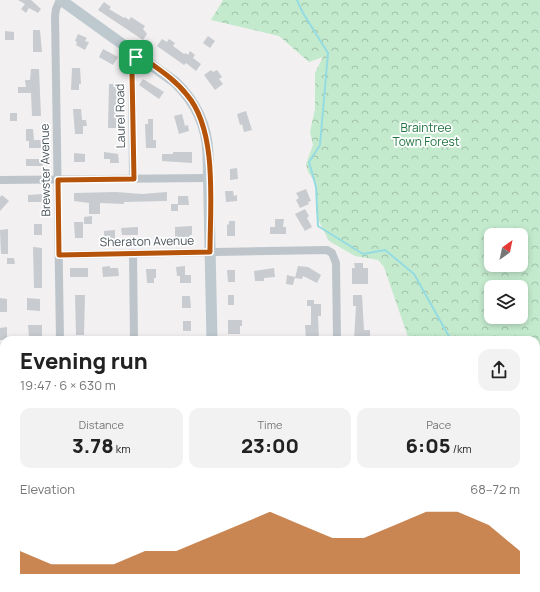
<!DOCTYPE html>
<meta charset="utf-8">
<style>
:root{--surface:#fff;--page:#f2f2f2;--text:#222;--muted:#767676;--accent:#b45309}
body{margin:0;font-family:Manrope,sans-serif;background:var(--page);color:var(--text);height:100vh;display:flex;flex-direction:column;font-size:15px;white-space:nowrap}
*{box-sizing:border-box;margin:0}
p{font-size:13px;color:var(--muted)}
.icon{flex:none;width:22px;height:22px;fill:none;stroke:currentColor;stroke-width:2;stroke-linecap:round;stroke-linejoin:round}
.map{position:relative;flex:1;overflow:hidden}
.drawer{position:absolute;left:0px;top:336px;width:540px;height:256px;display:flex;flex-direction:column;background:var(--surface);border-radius:12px 12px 0 0;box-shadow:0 2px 6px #0003}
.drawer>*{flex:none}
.needle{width:26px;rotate:33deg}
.tools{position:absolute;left:484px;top:228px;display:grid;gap:8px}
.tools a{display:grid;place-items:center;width:44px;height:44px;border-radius:8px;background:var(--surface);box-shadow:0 2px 6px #0003;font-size:20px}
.pin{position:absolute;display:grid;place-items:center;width:34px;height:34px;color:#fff;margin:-17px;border-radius:8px;box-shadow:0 2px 6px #0006}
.round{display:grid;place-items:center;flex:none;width:42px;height:42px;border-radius:12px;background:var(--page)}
.overview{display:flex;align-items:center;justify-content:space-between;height:68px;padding:0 20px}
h1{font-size:22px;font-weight:800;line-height:30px}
.metrics{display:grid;grid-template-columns:repeat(3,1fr);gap:6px;height:68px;padding:4px 20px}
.metrics div{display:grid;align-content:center;border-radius:10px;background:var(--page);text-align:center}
.metrics b{font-size:20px;font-weight:800}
.metrics small{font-size:11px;font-weight:400}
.metrics p{font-size:11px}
.chart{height:112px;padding:8px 20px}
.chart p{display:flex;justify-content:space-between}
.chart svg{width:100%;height:72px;margin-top:4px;fill:var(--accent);opacity:.7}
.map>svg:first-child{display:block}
.education{fill:#e3e1e1}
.forest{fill:url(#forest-crowns);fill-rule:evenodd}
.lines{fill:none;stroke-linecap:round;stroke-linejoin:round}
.stream{stroke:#95dce2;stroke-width:2}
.building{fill:#c8cbcf}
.street{stroke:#bdc5cb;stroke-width:8}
.secondary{stroke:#bdc8cf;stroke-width:11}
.route-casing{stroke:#fff;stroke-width:8}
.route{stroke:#b45309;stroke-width:5}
.labels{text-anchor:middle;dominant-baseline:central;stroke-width:3.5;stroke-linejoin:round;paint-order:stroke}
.street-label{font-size:12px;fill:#4a555b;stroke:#fff}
.park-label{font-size:12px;fill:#227541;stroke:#fff}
</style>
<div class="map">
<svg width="540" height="592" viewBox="0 0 540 592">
<defs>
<pattern id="forest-crowns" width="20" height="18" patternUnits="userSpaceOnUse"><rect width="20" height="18" fill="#c3eacd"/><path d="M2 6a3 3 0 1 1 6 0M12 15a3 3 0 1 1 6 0" fill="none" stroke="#a0c0a9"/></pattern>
</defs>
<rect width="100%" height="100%" fill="#f2f0f0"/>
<path class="education" d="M 222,588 L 316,588 L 319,592 L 222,592 Z"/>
<path class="forest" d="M 223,0 L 540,0 L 540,592 L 319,592 L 316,588 L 536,588 L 536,340 L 409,340 L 384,267 L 378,260 L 355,256 L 329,241 L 319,221 L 316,211 L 316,183 L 308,172 L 306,164 L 313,145 L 310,132 L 315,109 L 315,73 L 323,57 L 309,62 L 279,36 L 211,20 ZM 491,235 L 521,235 L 521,265 L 491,265 ZM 491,287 L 521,287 L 521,317 L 491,317 Z"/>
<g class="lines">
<g class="stream">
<path d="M 297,0 L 303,13 L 328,53 L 320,145 L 309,162 L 316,187 L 318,226 L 363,254 L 385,250 L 414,274 L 451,340"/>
<path d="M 491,588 L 493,592"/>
</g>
</g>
<g class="building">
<path d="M 18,0 L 31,0 L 41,9 L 38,13 L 29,8 L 26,13 L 21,9 L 25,4 Z"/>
<path d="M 104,2 L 111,7 L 109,9 L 124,18 L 125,17 L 129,20 L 131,17 L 145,26 L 143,29 L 147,34 L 143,40 L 98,10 Z"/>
<path d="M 33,30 L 40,30 L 42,52 L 33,52 Z"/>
<path d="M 5,31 L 14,32 L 14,40 L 5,40 Z"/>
<path d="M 78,34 L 87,38 L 85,41 L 89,42 L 85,50 L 76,45 L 77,42 L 75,41 Z"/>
<path d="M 208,36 L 215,41 L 210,48 L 203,43 Z"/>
<path d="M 162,39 L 167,42 L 169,39 L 175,43 L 173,46 L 184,54 L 186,53 L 188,55 L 190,51 L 195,55 L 193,58 L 201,64 L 196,71 L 186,63 L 184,65 L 157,46 Z"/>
<path d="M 103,49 L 118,57 L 113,65 L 99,57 Z"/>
<path d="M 72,68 L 80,68 L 81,84 L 79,84 L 79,90 L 71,90 Z"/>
<path d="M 31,69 L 39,69 L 41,116 L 32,116 L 31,93 L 18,93 L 18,87 L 26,87 L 25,80 L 30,80 Z"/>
<path d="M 211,70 L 213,72 L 217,70 L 222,77 L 219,79 L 223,84 L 215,90 L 204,75 Z"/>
<path d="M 143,79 L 164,92 L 159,99 L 139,85 Z"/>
<path d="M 109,84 L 117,84 L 116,128 L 108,128 Z"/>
<path d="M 73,109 L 81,109 L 82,120 L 86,120 L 87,126 L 83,126 L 83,134 L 75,134 Z"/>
<path d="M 246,111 L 252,130 L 244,132 L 242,124 L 240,125 L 237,114 Z"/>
<rect x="10" y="113" width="7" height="8"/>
<path d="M 182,114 L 185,126 L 188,125 L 189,131 L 179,134 L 174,116 Z"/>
<path d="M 148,119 L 153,119 L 153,140 L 156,140 L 156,148 L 146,148 L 145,124 L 148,124 Z"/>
<path d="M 26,129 L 33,129 L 34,140 L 41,140 L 41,148 L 29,148 L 29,141 L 26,141 Z"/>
<path d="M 104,152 L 118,154 L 119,163 L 110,163 L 110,159 L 104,159 Z"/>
<path d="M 173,152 L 192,152 L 192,163 L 162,161 L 162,154 L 173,154 Z"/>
<path d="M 74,153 L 85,154 L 85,162 L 74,162 Z"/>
<path d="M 26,159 L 47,159 L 47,164 L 43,164 L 43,166 L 26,166 Z"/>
<path d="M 237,168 L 238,179 L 230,180 L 230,169 Z"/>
<path d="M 306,189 L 311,201 L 308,202 L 309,204 L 300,208 L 296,200 L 299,198 L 296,193 Z"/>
<path d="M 225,191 L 233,191 L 234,196 L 237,195 L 237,201 L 226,202 Z"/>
<path d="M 116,192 L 142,194 L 167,192 L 167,201 L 124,202 L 124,204 L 100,203 L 100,214 L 89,214 L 89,203 L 74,201 L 74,193 Z"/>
<path d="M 43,194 L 43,202 L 28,202 L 28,195 Z"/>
<path d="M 2,195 L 9,201 L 0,211 L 0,197 Z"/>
<path d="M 178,196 L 188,196 L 189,205 L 178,205 L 178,211 L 171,211 L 171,204 L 178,204 Z"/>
<path d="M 305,209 L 309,216 L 307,218 L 312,227 L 305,231 L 295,214 Z"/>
<path d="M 92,216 L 92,224 L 84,224 L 84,217 Z"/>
<path d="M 275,219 L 284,219 L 283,227 L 286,227 L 286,234 L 270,234 L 270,227 L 275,227 Z"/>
<path d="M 229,221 L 235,221 L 235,236 L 227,236 L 227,225 L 229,224 Z"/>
<path d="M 74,222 L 83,222 L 83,238 L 75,238 Z"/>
<rect x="34" y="224" width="8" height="11"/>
<path d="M 192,226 L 192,235 L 190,235 L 190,237 L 175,237 L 175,227 Z"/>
<path d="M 138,227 L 138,235 L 122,235 L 121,228 Z"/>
<path d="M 8,229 L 8,254 L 1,254 L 0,230 Z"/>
<path d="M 115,230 L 115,239 L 104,240 L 104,231 Z"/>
<path d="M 33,247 L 42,248 L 42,288 L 34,288 Z"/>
<path d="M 7,258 L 14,258 L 15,264 L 7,264 Z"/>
<path d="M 354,263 L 363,263 L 363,268 L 368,268 L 368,284 L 352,284 L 352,268 L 355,268 Z"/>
<path d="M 110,266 L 110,268 L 118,268 L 119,276 L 103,277 L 102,267 Z"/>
<path d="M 185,266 L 185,275 L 191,275 L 191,283 L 180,283 L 180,276 L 177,276 L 176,267 Z"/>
<path d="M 298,266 L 308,267 L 321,275 L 317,283 L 303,276 L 302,279 L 295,278 Z"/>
<rect x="70" y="268" width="18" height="9"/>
<path d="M 274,268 L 275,277 L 264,278 L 264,281 L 255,281 L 254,271 Z"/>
<path d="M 146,269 L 156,269 L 156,278 L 154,278 L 154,283 L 147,283 Z"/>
<path d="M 227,270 L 235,270 L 235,282 L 228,282 Z"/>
<path d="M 287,275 L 295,277 L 293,285 L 286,284 Z"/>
<path d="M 75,295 L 85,295 L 84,335 L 76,335 Z"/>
<rect x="228" y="295" width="6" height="10"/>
<path d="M 353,295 L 362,295 L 364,330 L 370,330 L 370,336 L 365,336 L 366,340 L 354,340 L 356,306 L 353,306 Z"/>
<path d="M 182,296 L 190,296 L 191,308 L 182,308 Z"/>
<path d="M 0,298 L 7,299 L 7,312 L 0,312 Z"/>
<path d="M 27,298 L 40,299 L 40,311 L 27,310 Z"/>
<path d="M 307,300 L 314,300 L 314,304 L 321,304 L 321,316 L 318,316 L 319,340 L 306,339 L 305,325 L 311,325 L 311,306 L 307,306 Z"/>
<path d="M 228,320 L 242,320 L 242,326 L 240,326 L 240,334 L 228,334 Z"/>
<rect x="183" y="321" width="8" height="10"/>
<path d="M 28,325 L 42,325 L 42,340 L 34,340 L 34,337 L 29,337 Z"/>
<path d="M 7,327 L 7,340 L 0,340 L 0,328 Z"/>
</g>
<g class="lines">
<g class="street">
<path d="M 133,179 L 132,72 L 133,63 L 138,54"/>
<path d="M 0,180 L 209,178"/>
<path d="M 133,253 L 134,340"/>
<path d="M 59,255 L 327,250 L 332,253 L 336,263 L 337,340"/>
<path d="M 60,340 L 55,16 L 56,9 L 60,0"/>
<path d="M 0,397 L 4,396"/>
<path d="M 0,486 L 4,485"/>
<path d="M 0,582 L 4,581"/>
<path d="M 17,588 L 17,592"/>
<path d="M 111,592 L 112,588"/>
</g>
<g class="secondary">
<path d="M 61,0 L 175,82 C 196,102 207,126 208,154 L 212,340"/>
<path d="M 216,588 L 216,592"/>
</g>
</g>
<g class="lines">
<defs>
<path id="route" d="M 138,54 C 155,67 174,78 187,95 C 218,131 210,206 210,252 L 59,255 L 58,180 L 134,179 L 132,72 L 133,63 Z"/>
</defs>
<use href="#route" class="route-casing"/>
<use href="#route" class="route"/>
</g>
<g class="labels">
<g class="street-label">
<text transform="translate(120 116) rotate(-91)">Laurel Road</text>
<text transform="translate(45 170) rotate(-91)">Brewster Avenue</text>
<text transform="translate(147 241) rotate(-1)">Sheraton Avenue</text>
</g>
<g class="park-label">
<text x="426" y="127">Braintree<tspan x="426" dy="14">Town Forest</tspan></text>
</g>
</g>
</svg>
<div class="tools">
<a><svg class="needle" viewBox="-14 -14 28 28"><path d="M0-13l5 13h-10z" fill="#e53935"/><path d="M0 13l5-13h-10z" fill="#767676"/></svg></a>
<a><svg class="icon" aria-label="layers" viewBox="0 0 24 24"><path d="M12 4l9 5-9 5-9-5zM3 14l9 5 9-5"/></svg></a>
</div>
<div class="pin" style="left:136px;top:57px;background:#1e9e55"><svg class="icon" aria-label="arrive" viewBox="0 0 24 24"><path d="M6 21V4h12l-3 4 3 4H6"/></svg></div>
<section class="drawer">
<div class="overview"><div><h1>Evening run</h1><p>19:47 · 6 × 630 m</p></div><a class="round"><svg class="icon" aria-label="share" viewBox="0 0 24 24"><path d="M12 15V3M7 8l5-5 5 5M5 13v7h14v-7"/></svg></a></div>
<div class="metrics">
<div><p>Distance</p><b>3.78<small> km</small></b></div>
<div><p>Time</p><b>23:00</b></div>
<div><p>Pace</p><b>6:05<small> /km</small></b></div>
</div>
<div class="chart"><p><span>Elevation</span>68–72 m</p>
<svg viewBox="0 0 160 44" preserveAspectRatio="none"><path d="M0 44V30L10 38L20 38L30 38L40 30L50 30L60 22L70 14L80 6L90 14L100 22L110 22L120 14L130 6L140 6L150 14L160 30V44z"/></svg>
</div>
</section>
</div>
